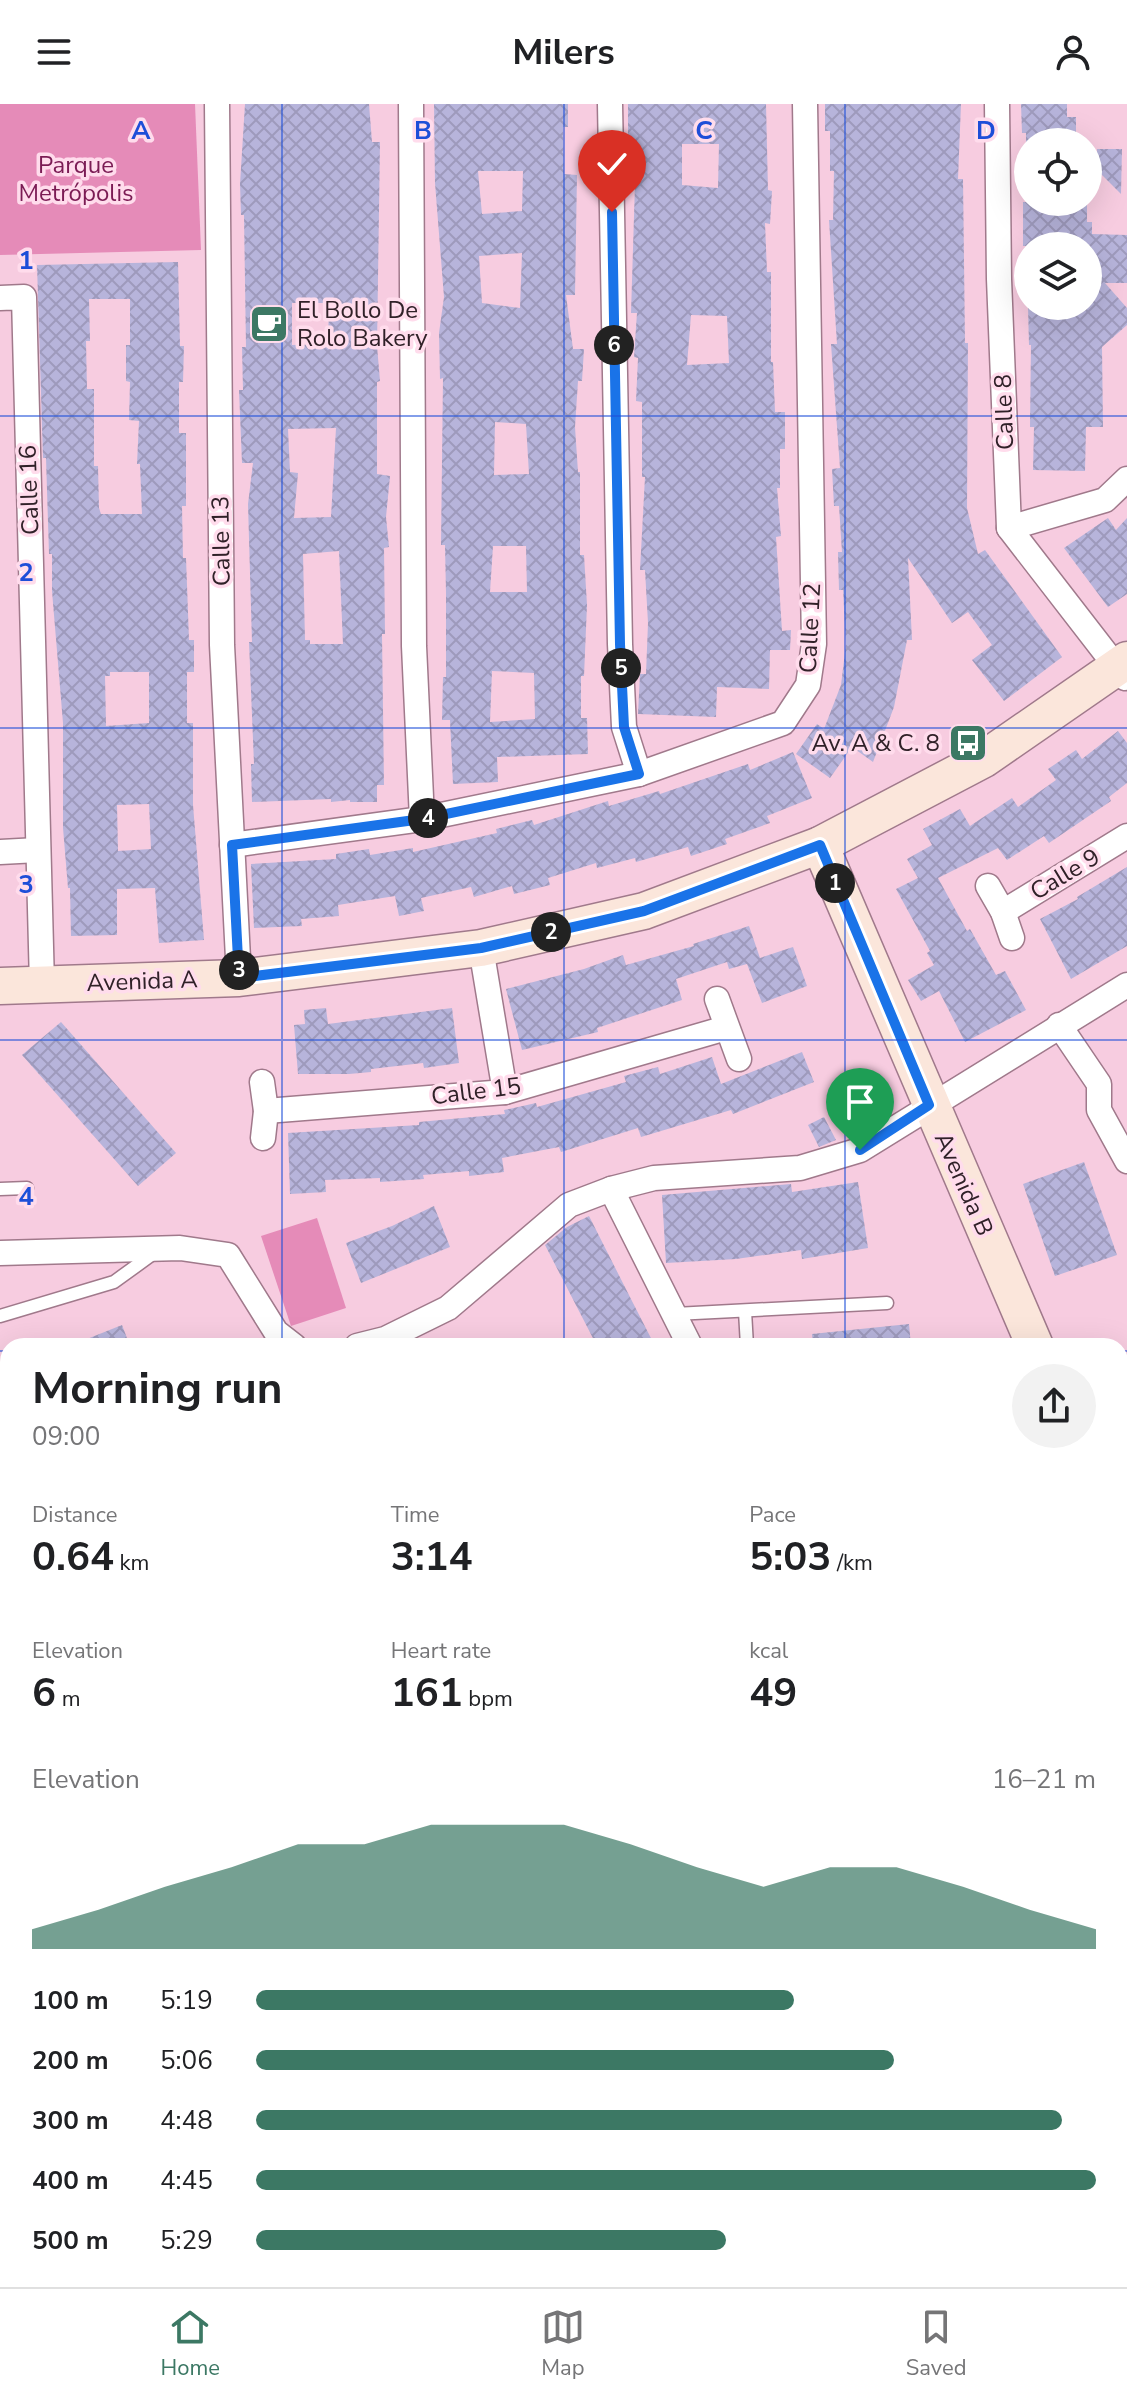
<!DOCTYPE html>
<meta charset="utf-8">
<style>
:root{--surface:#fff;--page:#f2f2f2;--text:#202124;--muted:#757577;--line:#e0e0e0;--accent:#3c7864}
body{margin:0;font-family:"Nunito Sans",sans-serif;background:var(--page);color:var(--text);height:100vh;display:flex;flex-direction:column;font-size:30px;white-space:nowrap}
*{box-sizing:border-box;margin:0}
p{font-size:26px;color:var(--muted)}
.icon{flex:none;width:44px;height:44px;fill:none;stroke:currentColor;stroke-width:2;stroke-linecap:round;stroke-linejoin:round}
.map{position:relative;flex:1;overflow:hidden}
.panel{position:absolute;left:0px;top:1234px;width:1128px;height:950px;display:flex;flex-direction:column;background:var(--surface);border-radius:24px 24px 0 0;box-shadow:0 8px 32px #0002}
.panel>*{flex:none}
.tools{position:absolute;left:1014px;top:24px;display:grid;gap:16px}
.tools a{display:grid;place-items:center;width:88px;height:88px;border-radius:50%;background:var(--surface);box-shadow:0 8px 32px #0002;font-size:40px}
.pin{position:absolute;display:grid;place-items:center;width:68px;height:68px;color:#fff;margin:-82px -34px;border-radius:50% 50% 50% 0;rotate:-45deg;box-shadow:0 0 8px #0007}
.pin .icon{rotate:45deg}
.km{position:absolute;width:40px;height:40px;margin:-20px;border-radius:50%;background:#222;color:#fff;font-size:22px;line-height:40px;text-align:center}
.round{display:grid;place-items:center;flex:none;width:84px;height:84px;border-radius:42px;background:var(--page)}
.head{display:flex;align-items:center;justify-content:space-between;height:136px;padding:0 32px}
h1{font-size:44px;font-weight:700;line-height:60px}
.metrics{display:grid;grid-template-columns:repeat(3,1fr);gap:12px;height:136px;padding:8px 32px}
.metrics div{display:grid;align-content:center}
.metrics b{font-size:40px;font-weight:700}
.metrics small{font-size:22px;font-weight:400}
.metrics p{font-size:22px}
.chart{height:224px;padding:16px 32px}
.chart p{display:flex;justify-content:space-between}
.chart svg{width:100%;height:144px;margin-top:8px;fill:var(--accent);opacity:.7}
ul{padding:0 32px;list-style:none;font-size:26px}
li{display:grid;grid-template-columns:128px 96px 1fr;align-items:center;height:60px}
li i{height:20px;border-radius:10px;background:var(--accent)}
header{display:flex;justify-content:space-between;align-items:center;height:104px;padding:0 32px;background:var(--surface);font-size:36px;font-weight:700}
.tab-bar{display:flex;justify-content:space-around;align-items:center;height:112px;border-top:2px solid var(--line);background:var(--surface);font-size:22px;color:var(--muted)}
.tab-bar a{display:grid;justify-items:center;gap:4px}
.tab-bar .on{color:var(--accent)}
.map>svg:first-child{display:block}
.park{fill:#e58bb8}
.building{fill:url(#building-cross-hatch);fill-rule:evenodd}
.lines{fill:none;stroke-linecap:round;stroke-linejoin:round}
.lane-casing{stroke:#a0798b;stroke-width:15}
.street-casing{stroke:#a0798b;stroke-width:27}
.secondary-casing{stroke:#a0798b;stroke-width:39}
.lane{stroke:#fff;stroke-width:12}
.street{stroke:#fff;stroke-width:24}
.secondary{stroke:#fbe6db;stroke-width:36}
.route-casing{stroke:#fff;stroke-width:16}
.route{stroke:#1a73e8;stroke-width:10}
.grid{fill:none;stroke:#1d4ed8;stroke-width:2;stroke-opacity:0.55}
.labels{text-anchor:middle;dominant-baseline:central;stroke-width:7;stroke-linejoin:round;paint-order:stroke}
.park-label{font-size:24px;fill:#7b1b54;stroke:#ffdcec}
.poi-label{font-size:24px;fill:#302128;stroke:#ffdcec;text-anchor:start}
.street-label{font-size:24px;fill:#302128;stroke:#ffdcec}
.grid-label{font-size:26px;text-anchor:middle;font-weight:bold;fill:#1d4ed8;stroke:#ffdcec;stroke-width:7;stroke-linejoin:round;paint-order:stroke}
</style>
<header><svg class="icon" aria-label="menu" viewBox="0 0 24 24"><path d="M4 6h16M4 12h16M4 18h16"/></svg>Milers<svg class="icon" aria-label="person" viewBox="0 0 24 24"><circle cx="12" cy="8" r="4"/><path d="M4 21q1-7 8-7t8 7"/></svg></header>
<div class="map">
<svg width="1127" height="2183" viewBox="0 0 1127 2183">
<defs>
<pattern id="building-cross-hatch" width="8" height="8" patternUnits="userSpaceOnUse" patternTransform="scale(2)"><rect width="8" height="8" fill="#b7b4db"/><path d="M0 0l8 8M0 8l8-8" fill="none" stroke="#9e9abc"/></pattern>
</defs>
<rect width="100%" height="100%" fill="#f7cce0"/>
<g class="park">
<path d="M 0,0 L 195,0 L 201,146 L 0,151 Z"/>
<path d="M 317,1114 L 346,1204 L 291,1222 L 261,1132 Z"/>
</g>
<g class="building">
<path d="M 245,0 L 369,0 L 372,38 L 380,38 L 377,242 L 380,277 L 377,278 L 377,370 L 390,372 L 386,413 L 389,443 L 384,444 L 385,530 L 382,530 L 384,681 L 377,681 L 377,698 L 350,698 L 350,696 L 331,698 L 331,695 L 252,698 L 251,660 L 254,660 L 249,538 L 252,538 L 248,400 L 253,359 L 242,359 L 239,286 L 243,286 L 242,243 L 246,243 L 244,111 L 241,111 L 240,80 ZM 292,199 L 329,199 L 328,240 L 292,241 ZM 336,324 L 331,413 L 294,414 L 298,369 L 290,368 L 288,325 ZM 339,447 L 343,540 L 310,540 L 310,536 L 305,536 L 303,450 Z"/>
<path d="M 434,0 L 568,0 L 568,23 L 563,23 L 564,70 L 577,71 L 575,191 L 566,191 L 573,245 L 584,245 L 582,277 L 578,277 L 575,323 L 578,368 L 580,368 L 580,451 L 584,451 L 587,501 L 584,572 L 581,572 L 581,614 L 587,614 L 588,650 L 497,653 L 498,678 L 453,680 L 450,616 L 442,616 L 443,573 L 446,573 L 446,489 L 445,441 L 441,441 L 443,274 L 440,275 L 439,229 L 444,193 L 435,79 ZM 478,67 L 523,67 L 522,107 L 482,110 ZM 522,149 L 520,204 L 482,199 L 479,152 ZM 495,318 L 526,320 L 529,370 L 494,371 ZM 493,442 L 526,442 L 527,488 L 490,488 ZM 492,567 L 534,569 L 535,615 L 490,618 Z"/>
<path d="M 628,0 L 766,0 L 768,86 L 772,87 L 770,120 L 765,119 L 767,168 L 771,168 L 771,258 L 773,258 L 775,308 L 785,308 L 785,345 L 780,345 L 780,384 L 777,384 L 781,432 L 776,433 L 782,527 L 791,526 L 790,546 L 770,546 L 769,585 L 717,583 L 716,613 L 638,610 L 640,570 L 646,570 L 648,519 L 645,466 L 640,466 L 645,373 L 642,373 L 642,298 L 636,297 L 638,254 L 634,253 L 637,209 L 631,209 L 635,80 L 634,40 L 628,40 ZM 682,40 L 719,40 L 718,84 L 682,81 ZM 691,211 L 727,212 L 729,259 L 687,261 Z"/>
<path d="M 825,0 L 961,0 L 958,75 L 963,75 L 965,239 L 968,239 L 967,404 L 978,450 L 985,446 L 1062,553 L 1004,597 L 972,556 L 992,541 L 968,508 L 952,519 L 908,454 L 912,536 L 907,536 L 894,603 L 873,658 L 852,643 L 830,674 L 796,650 L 817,620 L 824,625 L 841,581 L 846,540 L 843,486 L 839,486 L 838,448 L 842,448 L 839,402 L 834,402 L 832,365 L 840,364 L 831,240 L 837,240 L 829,116 L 833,116 L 834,67 L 830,67 L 830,27 L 825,27 Z"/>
<path d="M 1021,0 L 1067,0 L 1067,13 L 1076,13 L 1076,38 L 1026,38 L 1026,29 L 1022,29 Z"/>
<path d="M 1097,45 L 1122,45 L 1121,90 L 1097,66 Z"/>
<path d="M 1023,98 L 1087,98 L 1087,118 L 1092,118 L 1092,130 L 1127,131 L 1127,179 L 1105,179 L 1127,204 L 1127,221 L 1102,243 L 1103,323 L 1086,323 L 1085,367 L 1033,366 L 1034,323 L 1030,323 L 1031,241 L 1029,241 L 1028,202 L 1088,202 L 1088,142 L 1023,142 Z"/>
<path d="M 178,158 L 180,242 L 184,242 L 183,278 L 179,278 L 179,329 L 186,329 L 186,402 L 182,402 L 183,454 L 186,454 L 189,536 L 194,536 L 194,568 L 187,568 L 187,619 L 193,619 L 193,701 L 204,836 L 159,839 L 155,784 L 117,785 L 117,831 L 71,832 L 70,784 L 68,784 L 63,724 L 63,619 L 52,487 L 52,450 L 49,450 L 46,354 L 43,354 L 37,161 ZM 89,195 L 130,195 L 130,241 L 126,241 L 126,277 L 130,278 L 129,316 L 139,317 L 137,360 L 140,360 L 142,410 L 101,410 L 99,404 L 98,362 L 94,362 L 94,285 L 87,285 L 86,237 L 90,237 ZM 110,568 L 149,568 L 149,619 L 106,622 L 105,572 L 110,572 ZM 149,700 L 151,745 L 118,747 L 117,701 Z"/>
<path d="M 1108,414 L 1116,426 L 1127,414 L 1127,490 L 1108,503 L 1064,444 Z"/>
<path d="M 1118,627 L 1127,639 L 1127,679 L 1109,693 L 1111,697 L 1049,739 L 1044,732 L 1007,756 L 998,744 L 938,774 L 967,827 L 970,825 L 996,871 L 1005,867 L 1026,906 L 965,938 L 939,887 L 921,897 L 908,876 L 934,861 L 927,849 L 930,847 L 896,785 L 918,774 L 907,755 L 932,741 L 923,725 L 960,705 L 970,722 L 1012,694 L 1018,703 L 1056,676 L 1048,665 L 1076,646 L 1082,655 Z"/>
<path d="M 793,648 L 812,694 L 767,712 L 770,719 L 725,735 L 727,740 L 691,752 L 688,743 L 636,758 L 635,754 L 597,764 L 596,759 L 548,774 L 550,781 L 514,790 L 512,782 L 474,793 L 471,783 L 421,794 L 424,807 L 399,812 L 395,792 L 338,801 L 339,812 L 301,815 L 302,822 L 254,824 L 251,760 L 336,755 L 336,750 L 369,745 L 370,751 L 413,744 L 413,748 L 497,729 L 496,725 L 532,716 L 534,721 L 608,697 L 609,702 L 659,687 L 660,690 L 748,660 L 750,666 Z"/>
<path d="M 1127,763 L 1127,842 L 1071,875 L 1040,815 L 1078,795 L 1077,793 Z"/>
<path d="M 749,822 L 760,854 L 793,843 L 807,882 L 762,899 L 747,860 L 729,865 L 727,858 L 676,875 L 682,896 L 597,924 L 598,928 L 522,946 L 506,885 L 584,865 L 623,851 L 626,861 L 694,842 L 693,840 Z"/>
<path d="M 326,904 L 328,920 L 452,904 L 459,959 L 424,964 L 423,959 L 371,965 L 371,968 L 349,970 L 298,970 L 294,921 L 305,920 L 304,906 Z"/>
<path d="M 61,918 L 176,1049 L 138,1082 L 22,951 Z"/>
<path d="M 802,948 L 814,978 L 733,1010 L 731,1006 L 641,1033 L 638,1024 L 561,1048 L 559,1043 L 502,1054 L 504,1068 L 469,1072 L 469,1067 L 423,1071 L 424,1075 L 380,1078 L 380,1074 L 325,1076 L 326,1088 L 290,1090 L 288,1029 L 419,1021 L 419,1018 L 505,1010 L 504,1006 L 536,999 L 537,1003 L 626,978 L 624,972 L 658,963 L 660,970 L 712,953 L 721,980 Z"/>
<path d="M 824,1013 L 836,1036 L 819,1043 L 808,1021 Z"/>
<path d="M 1084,1058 L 1117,1151 L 1055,1172 L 1023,1080 Z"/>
<path d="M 858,1078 L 868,1144 L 802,1155 L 801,1146 L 736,1155 L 666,1159 L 662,1091 L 791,1080 L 792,1088 Z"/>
<path d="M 434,1102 L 450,1143 L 361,1179 L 346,1139 L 392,1122 Z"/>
<path d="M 589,1112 L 633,1199 L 655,1242 L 597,1242 L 545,1141 L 567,1123 Z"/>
<path d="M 909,1220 L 911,1242 L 813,1242 L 812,1230 Z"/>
<path d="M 122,1221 L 130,1242 L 73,1242 L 72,1241 Z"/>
</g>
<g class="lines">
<defs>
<g id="lane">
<path d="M 0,1085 L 27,1084"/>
<path d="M 745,1207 L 747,1242"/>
<path d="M 675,1210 L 887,1199"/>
<path d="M 0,1212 L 114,1178 L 154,1149"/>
</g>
<g id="street">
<path d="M 217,0 L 222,541 L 239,874"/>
<path d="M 411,0 L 414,542 L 422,715"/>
<path d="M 610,0 L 620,540 L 624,623 L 639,670"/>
<path d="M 997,0 L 999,175 L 1009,424 L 1125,574"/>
<path d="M 0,194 L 24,193 L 42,881"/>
<path d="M 1009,424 L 1105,396 L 1127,375"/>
<path d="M 232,741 L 422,715 L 639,670 L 783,619 L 808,581 L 814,540 L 805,0"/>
<path d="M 0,748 L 38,746"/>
<path d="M 988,782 L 1003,808 L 1012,834"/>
<path d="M 1003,808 L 1127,732"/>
<path d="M 481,844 L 505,988"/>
<path d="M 717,895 L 739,955"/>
<path d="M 1059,921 L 1099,980 L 1099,1006 L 1127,1057"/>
<path d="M 262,978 L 266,1007 L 263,1034"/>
<path d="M 266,1007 L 505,988 L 726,924"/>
<path d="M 611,1085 L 690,1242"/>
<path d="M 0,1149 L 180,1144 L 228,1151 L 276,1228 L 294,1242"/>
<path d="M 357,1242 L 385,1235 L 448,1204 L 569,1101 L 611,1085 L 654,1074 L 800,1064 L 860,1046 L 1127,881"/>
<path d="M 0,1426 L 8,1426"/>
<path d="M 0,1682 L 8,1693"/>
<path d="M 0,1744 L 8,1737"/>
<path d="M 1120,1837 L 1127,1834"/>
<path d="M 0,1960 L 8,1966"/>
<path d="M 1120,2085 L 1127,2082"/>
<path d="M 1120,2154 L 1127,2166"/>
<path d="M 183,2176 L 193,2183"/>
<path d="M 899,2176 L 902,2183"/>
</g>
<g id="secondary">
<path d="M 820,741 L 1035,1242"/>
<path d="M 0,882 L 239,874 L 481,844 L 644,807 L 820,741 L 984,655 L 1127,556"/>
<path d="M 1120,1436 L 1127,1452"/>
<path d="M 1120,1588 L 1127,1584"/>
<path d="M 240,2183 L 246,2176"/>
</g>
</defs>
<use href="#lane" class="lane-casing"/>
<use href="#street" class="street-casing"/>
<use href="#secondary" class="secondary-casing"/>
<use href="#lane" class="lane"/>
<use href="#street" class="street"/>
<use href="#secondary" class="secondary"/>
</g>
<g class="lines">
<defs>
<path id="route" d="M 612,108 L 620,540 L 624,623 L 639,670 L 422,715 L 232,741 L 239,874 L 481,844 L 644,807 L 820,741 L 929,1001 L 860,1046"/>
</defs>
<use href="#route" class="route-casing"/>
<use href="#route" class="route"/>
</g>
<path class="grid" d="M 282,0 L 282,1242M 564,0 L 564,1242M 845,0 L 845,1242M 0,312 L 1127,312M 0,624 L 1127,624M 0,936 L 1127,936M 0,1247 L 8,1247M 1120,1247 L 1127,1247M 0,1559 L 8,1559M 1120,1559 L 1127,1559M 0,1871 L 8,1871M 1120,1871 L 1127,1871M 282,2176 L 282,2183M 564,2176 L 564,2183M 845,2176 L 845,2183"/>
<defs>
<symbol id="cafe-square" viewBox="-11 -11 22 22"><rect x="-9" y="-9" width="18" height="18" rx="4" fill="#3c7864" stroke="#ffdcec"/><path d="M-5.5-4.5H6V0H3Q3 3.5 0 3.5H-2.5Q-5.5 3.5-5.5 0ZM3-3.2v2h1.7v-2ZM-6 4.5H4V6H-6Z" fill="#fff"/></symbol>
<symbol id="bus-square" viewBox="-11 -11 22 22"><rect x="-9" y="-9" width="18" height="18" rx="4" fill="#3c7864" stroke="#ffdcec"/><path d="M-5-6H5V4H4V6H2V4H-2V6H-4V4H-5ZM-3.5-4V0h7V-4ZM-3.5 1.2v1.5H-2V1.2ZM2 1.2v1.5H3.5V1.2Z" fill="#fff"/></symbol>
</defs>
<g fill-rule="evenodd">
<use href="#cafe-square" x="247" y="198" width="44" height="44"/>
<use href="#bus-square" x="946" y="617" width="44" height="44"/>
</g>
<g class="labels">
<g class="park-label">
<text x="76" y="61">Parque<tspan x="76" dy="28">Metrópolis</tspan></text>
</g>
<g class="poi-label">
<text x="297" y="206">El Bollo De<tspan x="297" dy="28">Rolo Bakery</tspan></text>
<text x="940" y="639" text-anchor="end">Av. A &amp; C. 8</text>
</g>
<g class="street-label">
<text transform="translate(1004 308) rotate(-92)">Calle 8</text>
<text transform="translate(29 386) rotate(-92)">Calle 16</text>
<text transform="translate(221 437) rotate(-91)">Calle 13</text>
<text transform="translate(810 524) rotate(-87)">Calle 12</text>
<text transform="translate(1065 770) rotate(-31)">Calle 9</text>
<text transform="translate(142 877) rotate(-2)">Avenida A</text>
<text transform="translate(476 987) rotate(-7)">Calle 15</text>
<text transform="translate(964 1080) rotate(66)">Avenida B</text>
</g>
</g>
<g class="grid-label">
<text x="141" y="35">A</text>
<text x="423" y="35">B</text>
<text x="704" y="35">C</text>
<text x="986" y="35">D</text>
<text x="26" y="165">1</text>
<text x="26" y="477">2</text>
<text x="26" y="789">3</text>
<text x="26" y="1101">4</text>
</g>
</svg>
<div class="tools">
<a><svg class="icon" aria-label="locate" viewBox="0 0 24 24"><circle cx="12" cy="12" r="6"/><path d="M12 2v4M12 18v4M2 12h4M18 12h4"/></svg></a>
<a><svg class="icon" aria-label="layers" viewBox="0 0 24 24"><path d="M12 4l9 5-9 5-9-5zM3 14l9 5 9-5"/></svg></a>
</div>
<div class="pin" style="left:860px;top:1046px;background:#1e9e55"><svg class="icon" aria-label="arrive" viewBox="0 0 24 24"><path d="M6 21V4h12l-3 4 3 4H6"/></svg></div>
<div class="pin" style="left:612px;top:108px;background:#d93025"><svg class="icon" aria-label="check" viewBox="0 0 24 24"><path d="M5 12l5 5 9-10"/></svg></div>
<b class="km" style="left:835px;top:779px">1</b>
<b class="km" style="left:551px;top:828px">2</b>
<b class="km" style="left:239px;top:866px">3</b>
<b class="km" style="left:428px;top:714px">4</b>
<b class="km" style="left:621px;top:564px">5</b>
<b class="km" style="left:614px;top:241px">6</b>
<section class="panel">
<div class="head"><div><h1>Morning run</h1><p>09:00</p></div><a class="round"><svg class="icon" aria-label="share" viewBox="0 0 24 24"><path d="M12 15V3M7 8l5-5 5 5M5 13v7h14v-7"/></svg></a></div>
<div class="metrics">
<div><p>Distance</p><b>0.64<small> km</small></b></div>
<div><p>Time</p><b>3:14</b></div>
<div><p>Pace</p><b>5:03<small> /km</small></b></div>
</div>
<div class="metrics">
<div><p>Elevation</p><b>6<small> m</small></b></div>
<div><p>Heart rate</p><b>161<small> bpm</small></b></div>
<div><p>kcal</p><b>49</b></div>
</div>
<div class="chart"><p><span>Elevation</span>16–21 m</p>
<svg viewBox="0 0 160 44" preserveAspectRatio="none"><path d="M0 44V38L10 32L20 25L30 19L40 12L50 12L60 6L70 6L80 6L90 12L100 19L110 25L120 19L130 19L140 25L150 32L160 38V44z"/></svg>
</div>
<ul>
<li><b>100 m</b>5:19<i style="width:64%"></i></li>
<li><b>200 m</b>5:06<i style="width:76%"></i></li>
<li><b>300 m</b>4:48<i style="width:96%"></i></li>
<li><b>400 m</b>4:45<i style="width:100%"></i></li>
<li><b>500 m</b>5:29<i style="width:56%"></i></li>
</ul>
</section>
</div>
<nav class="tab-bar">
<a class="on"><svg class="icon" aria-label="home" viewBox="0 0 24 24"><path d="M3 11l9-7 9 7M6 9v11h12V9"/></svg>Home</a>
<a><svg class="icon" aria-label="map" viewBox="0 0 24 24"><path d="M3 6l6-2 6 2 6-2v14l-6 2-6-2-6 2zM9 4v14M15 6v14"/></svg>Map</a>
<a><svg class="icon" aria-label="saved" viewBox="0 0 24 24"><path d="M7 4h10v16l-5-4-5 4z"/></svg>Saved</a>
</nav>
